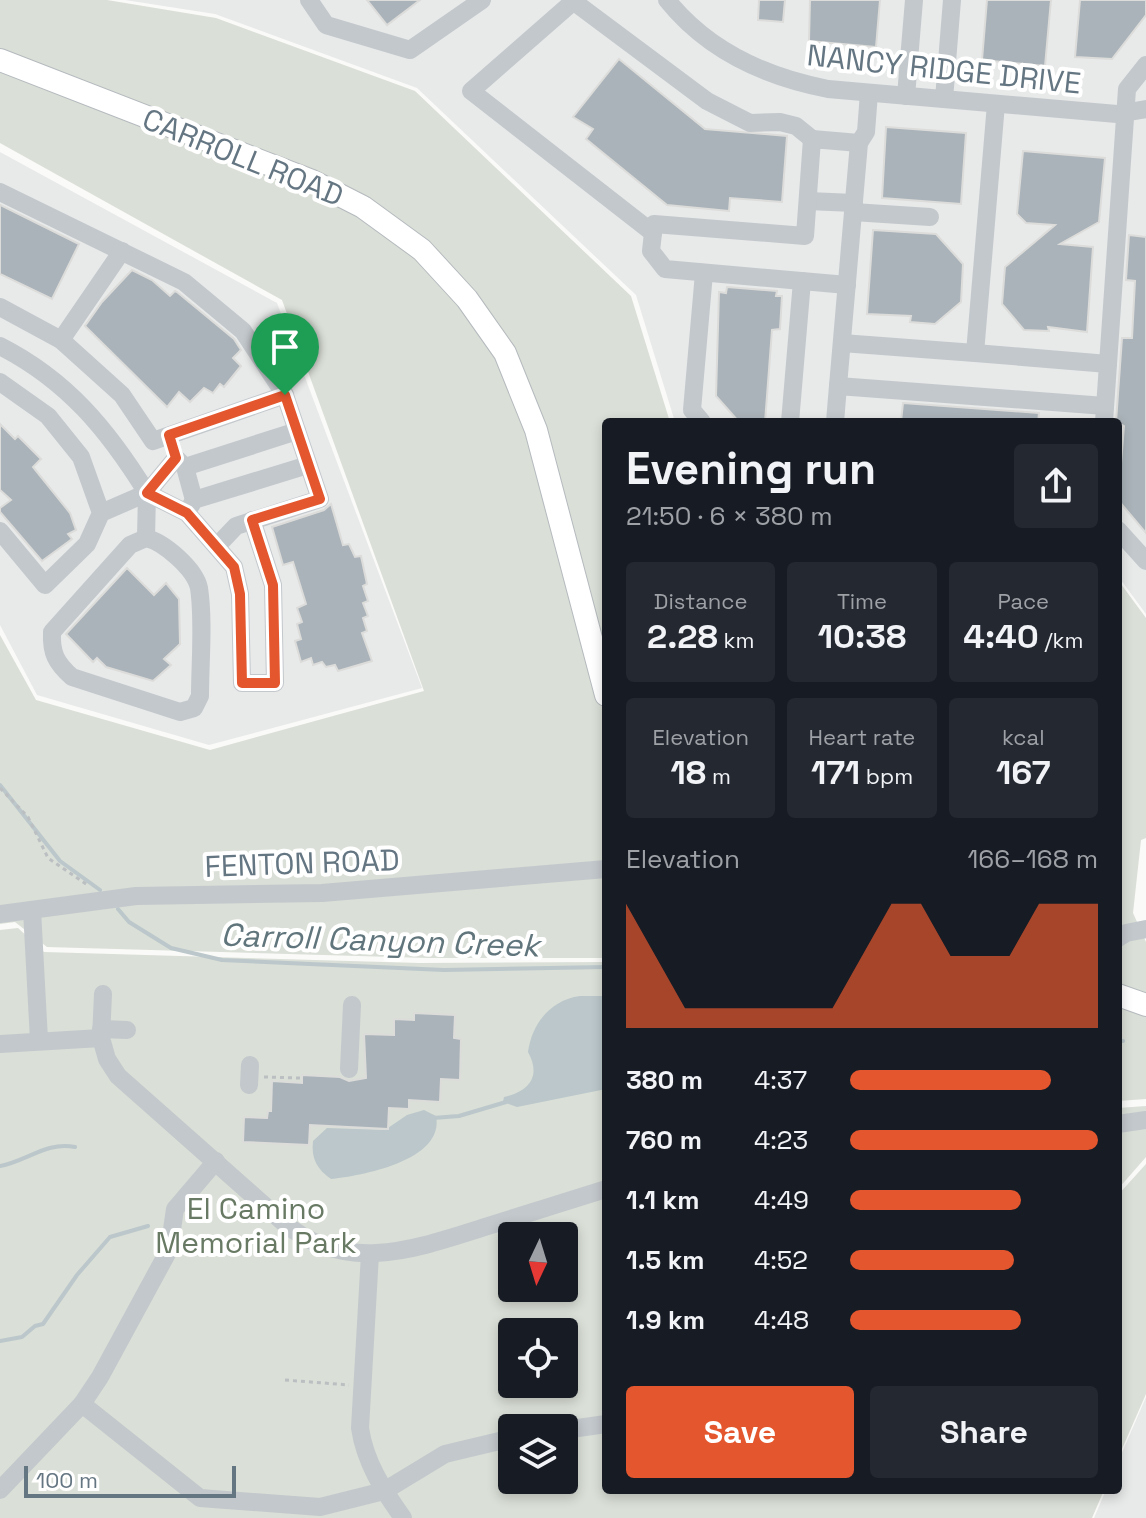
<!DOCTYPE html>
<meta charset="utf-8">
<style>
:root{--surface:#171b24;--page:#242831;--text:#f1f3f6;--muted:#9ea1a6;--accent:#e4572e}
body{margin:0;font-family:"Space Grotesk",sans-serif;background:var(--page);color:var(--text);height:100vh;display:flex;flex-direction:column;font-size:30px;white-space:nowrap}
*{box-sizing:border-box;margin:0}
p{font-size:26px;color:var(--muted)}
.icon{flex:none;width:44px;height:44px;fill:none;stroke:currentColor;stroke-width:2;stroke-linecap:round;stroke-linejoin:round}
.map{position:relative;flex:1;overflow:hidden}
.drawer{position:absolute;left:602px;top:418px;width:520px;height:1076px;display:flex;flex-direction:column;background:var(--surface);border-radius:8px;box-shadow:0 4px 12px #0003}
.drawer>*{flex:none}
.needle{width:52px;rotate:184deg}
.buttons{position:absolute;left:498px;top:1222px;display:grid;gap:16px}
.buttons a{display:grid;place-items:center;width:80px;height:80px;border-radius:8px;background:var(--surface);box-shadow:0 4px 12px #0003;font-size:40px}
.scale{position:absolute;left:24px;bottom:20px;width:212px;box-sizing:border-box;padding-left:8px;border:4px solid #657683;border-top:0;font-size:22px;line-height:28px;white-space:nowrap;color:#657683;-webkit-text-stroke:6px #fff;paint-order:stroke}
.pin{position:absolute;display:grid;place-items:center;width:68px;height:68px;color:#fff;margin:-82px -34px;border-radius:50% 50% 50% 0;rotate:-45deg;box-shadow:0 0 8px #0007}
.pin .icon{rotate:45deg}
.round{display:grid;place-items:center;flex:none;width:84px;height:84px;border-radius:8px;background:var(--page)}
.overview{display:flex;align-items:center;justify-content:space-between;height:136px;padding:0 24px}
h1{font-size:44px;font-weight:700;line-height:60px}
.metrics{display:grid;grid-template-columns:repeat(3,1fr);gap:12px;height:136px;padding:8px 24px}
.metrics div{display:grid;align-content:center;border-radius:8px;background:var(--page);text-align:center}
.metrics b{font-size:34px;font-weight:700}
.metrics small{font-size:22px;font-weight:400}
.metrics p{font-size:22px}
.chart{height:224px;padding:16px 24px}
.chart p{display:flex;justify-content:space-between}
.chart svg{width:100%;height:144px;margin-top:8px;fill:var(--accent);opacity:.7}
.primary-button{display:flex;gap:16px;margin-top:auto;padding:16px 24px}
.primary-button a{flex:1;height:92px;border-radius:8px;background:var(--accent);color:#fff;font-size:32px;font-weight:700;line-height:92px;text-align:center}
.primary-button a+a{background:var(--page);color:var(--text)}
ul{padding:0 24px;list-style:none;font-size:26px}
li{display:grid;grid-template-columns:128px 96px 1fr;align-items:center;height:60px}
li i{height:20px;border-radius:10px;background:var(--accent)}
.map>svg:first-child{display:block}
.built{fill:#e8e9e9}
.green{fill:#dadfd7;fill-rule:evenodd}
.water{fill:#bbc7cb}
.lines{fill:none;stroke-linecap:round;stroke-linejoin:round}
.stream{stroke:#bbc7cb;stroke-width:4}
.building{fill:#aab3b9;stroke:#dcdcda;stroke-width:2}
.major-casing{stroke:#b5babe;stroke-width:24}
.path{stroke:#bbbfc2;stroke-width:3;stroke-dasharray:4 4;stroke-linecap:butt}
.minor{stroke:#c3c8cc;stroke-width:18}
.major{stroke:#fff;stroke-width:22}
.route-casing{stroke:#fff;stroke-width:16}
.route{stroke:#e4572e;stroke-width:10}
.labels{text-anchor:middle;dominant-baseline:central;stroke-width:8;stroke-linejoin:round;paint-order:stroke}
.street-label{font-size:30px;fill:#657683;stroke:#fff}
.park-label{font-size:30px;fill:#687a64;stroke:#fff}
.water-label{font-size:32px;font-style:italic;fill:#60757c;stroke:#fff}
</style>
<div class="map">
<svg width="1146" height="1518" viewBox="0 0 1146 1518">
<rect width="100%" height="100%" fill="#fafaf8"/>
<g class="built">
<path d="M 125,0 L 1146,0 L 1146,614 L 1118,576 L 1118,422 L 675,422 L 636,295 L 417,88 L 215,14 Z"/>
<path d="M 0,152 L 277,303 L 422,688 L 209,745 L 37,695 L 0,625 Z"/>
<path d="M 1146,1397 L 1146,1518 L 1094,1518 L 1106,1490 L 1118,1490 L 1118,1462 Z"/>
</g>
<g class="green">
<path d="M 0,0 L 107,0 L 216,18 L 415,91 L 631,296 L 670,422 L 606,422 L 606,958 L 428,958 L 47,947 L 15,922 L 0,924 L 0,635 L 36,700 L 210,750 L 424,691 L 282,300 L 0,143 Z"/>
<path d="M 1118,580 L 1146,618 L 1146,838 L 1141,840 L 1133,913 L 1146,942 L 1146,1099 L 1118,1101 Z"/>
<path d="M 18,928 L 44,952 L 419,963 L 606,962 L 606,1490 L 1104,1490 L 1092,1518 L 0,1518 L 0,930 ZM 512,1236 L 564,1236 L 564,1288 L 512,1288 ZM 512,1332 L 564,1332 L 564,1384 L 512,1384 ZM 512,1428 L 564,1428 L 564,1480 L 512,1480 Z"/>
<path d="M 1146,1106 L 1146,1157 L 1118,1189 L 1118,1108 Z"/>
<path d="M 1146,1164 L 1146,1394 L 1118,1458 L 1118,1195 Z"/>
</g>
<g class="water">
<path d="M 580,996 L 606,996 L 606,1089 L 517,1107 L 503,1102 L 504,1097 C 528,1092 542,1077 528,1052 C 532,1023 551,1000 580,996 Z"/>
<path d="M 424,1110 L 436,1116 C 445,1161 360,1176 331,1179 C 317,1169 311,1159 313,1141 L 327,1128 L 385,1130 L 407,1115 Z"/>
</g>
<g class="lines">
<g class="stream">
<path d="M 0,785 L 60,861 L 100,890"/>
<path d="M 118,909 L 129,922 L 171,948 L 222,960 L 444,970 L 606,967"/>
<path d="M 1118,1041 L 1123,1041"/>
<path d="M 433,1118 L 459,1116 L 506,1102"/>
<path d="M 0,1166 C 27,1161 47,1141 75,1147"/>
<path d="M 0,1341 L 22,1337 L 35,1326 L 43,1324 L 77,1275 L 110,1237 L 148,1226"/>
</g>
</g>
<g class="building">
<path d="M 367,0 L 420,0 L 387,25 Z"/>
<path d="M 759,0 L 785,0 L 783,22 L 758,20 Z"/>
<path d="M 810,0 L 880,0 L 876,47 L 809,41 Z"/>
<path d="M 987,0 L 1051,0 L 1045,66 L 982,60 Z"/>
<path d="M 1080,0 L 1146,0 L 1146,15 L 1112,59 L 1075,57 Z"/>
<path d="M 619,59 L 705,129 L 787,136 L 782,202 L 730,198 L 729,211 L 667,205 L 586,139 L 593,129 L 573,117 Z"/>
<path d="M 886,127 L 966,133 L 961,204 L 882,198 Z"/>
<path d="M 1023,151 L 1105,158 L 1099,222 L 1060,244 L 1093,247 L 1087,332 L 1048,327 L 1049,331 L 1024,330 L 1002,304 L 1005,267 L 1055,225 L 1026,223 L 1017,214 Z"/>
<path d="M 0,205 L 79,244 L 52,299 L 0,274 Z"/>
<path d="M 873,230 L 936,234 L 963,264 L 961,302 L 935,324 L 910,322 L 911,316 L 867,314 Z"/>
<path d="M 1129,235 L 1146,237 L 1146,533 L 1118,500 L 1124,426 L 1116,422 L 1122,338 L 1132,338 L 1135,281 L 1126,280 Z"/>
<path d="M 132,270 L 152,280 L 170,296 L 175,291 L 177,292 L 234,339 L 241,350 L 233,358 L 241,366 L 224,387 L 220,384 L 213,393 L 204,388 L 190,402 L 179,392 L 167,407 L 85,326 L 102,302 Z"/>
<path d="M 727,287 L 777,291 L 776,296 L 782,296 L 780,329 L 772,330 L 765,422 L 739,422 L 716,396 L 719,292 L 726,293 Z"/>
<path d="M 903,403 L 1039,413 L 1038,422 L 901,422 Z"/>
<path d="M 0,424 L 15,439 L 18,436 L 41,459 L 33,467 L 70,513 L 76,530 L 68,534 L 72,539 L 42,561 L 0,512 L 0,508 L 11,500 L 0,490 Z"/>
<path d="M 331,504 L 343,545 L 349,544 L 355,557 L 361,556 L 367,584 L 363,586 L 368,601 L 363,603 L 368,616 L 363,618 L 367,631 L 362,633 L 372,661 L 338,671 L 335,665 L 326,667 L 322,662 L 313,665 L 311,658 L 301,662 L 295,641 L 301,639 L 297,624 L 302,622 L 297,608 L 306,604 L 293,562 L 283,565 L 272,527 L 324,510 Z"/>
<path d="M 127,568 L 154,595 L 166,583 L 179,599 L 180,644 L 164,659 L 171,665 L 153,681 L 106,667 L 97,658 L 93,662 L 66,634 Z"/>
<path d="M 414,1013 L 455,1015 L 454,1038 L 461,1039 L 460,1080 L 441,1079 L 440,1102 L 409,1100 L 409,1109 L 389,1108 L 388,1129 L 310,1125 L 309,1145 L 243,1142 L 244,1117 L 267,1118 L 268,1111 L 271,1111 L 272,1081 L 302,1083 L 302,1075 L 340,1077 L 349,1081 L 366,1078 L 364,1034 L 394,1035 L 394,1019 L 414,1020 Z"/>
</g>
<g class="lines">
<defs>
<g id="major">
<path d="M 0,60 L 312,181 L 363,207 L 422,250 L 467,299 L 505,353 L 536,430 L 606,695"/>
<path d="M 1118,995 L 1146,1005"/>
</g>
</defs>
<use href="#major" class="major-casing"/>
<g class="path">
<path d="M 0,788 L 28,817 L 48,858 L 89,886"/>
<path d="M 264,1077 L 300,1078"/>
<path d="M 285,1380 L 349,1385"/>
</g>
<g class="minor">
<path d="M 309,0 L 326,25 L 410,50 L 482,0"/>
<path d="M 575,0 L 471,91 L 653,233"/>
<path d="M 667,0 C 707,50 766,77 828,89 L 1117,114 L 1146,109"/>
<path d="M 573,1 L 707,101 L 750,123 L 780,122 L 796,126 L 812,139"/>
<path d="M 906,96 L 914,0"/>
<path d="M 944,99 L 952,0"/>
<path d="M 0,192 L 184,282 L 243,331 L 285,395 L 320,499 L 236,526 L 217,546"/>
<path d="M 808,201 L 854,203"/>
<path d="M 853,212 L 930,217"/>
<path d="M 847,285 L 665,269 L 651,251 L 654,224 L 805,236 L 812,139 L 859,143"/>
<path d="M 0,307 L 61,340 L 122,395 L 153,441 L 285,395"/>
<path d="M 61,340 L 122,251"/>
<path d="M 842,343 L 975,353 L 996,104"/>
<path d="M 0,346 C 67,380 108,430 147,493"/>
<path d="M 975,353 L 1108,364"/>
<path d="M 0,382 L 48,416 L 81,457 L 101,513 L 87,544 L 45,585 L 0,531"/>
<path d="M 838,386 L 859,143 L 866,132 L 869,93"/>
<path d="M 702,422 L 692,410 L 704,273"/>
<path d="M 790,422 L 802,281"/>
<path d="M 835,422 L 838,386 L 1105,406"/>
<path d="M 1104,422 L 1127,89 L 1146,65"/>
<path d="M 147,493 L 187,513 L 234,567 L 240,594 L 242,683 L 275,683 L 273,585 L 252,520"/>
<path d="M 194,500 L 185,467 L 297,431"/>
<path d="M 189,509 L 194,500 L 308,465"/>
<path d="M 101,513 L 147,493 L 176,458 L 185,467"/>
<path d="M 1118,530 L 1146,561"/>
<path d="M 146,538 C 164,542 195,569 199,588 C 204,621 200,663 200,696 L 194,708 L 180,712 L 72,677 C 56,663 51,653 52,632 L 130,545 Z"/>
<path d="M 146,538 L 147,493"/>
<path d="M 32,910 L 39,1040"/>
<path d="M 0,914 L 136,896 L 322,893 L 606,869"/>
<path d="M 1118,938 L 1126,933 L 1146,929"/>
<path d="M 101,1029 L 127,1030"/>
<path d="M 101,1038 L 103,994"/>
<path d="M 0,1044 L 101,1038 L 107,1059 L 118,1076 L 283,1222 C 346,1276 418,1248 488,1226 C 527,1214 567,1201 606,1189"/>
<path d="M 349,1069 L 352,1005"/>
<path d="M 249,1085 L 250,1065"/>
<path d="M 1118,1124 L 1146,1120"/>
<path d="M 370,1254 L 360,1428 C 365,1462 383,1490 403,1518"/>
<path d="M 82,1404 L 200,1498 L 320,1507 L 384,1491 L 445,1454 L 512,1438"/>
<path d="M 564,1430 L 606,1424"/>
<path d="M 0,1490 L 82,1404 L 100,1377 L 169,1250 L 175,1209 L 216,1161"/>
</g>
<use href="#major" class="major"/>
</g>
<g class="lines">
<defs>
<path id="route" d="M 285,395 L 320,499 L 252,520 L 273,585 L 275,683 L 242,683 L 240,594 L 234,567 L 187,513 L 147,493 L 176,458 L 169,435 Z"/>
</defs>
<use href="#route" class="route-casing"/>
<use href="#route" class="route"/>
</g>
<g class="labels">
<g class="street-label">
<text transform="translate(944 69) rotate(6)">NANCY RIDGE DRIVE</text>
<text transform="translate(243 157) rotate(22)">CARROLL ROAD</text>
<text transform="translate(302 863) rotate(-2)">FENTON ROAD</text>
</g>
<g class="park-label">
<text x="256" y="1208">El Camino<tspan x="256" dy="34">Memorial Park</tspan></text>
</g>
<g class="water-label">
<text transform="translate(380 940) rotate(2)">Carroll Canyon Creek</text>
</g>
</g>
</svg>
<div class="buttons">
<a><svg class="needle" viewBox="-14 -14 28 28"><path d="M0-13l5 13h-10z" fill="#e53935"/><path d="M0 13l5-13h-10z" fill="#9ea1a6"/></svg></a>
<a><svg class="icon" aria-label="locate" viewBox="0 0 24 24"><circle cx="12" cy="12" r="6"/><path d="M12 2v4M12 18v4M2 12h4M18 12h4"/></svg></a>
<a><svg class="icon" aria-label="layers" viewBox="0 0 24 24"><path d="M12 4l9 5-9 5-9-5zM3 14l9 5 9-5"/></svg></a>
</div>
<div class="scale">100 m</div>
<div class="pin" style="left:285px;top:395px;background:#1e9e55"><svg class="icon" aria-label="arrive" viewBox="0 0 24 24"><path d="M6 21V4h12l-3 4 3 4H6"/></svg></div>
<section class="drawer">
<div class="overview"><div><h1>Evening run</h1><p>21:50 · 6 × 380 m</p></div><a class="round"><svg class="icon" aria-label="share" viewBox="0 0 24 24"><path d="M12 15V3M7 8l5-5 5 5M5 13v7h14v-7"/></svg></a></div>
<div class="metrics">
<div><p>Distance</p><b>2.28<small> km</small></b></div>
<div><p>Time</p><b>10:38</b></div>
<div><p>Pace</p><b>4:40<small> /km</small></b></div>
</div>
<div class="metrics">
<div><p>Elevation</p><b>18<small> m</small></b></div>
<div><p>Heart rate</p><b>171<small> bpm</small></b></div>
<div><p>kcal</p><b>167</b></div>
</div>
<div class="chart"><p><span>Elevation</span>166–168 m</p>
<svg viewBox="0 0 160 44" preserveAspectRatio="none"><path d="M0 44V6L10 22L20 38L30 38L40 38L50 38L60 38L70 38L80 22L90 6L100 6L110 22L120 22L130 22L140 6L150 6L160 6V44z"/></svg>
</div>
<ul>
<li><b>380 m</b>4:37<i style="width:81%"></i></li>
<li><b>760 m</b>4:23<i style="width:100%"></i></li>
<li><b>1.1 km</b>4:49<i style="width:69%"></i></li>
<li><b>1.5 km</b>4:52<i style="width:66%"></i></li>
<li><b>1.9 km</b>4:48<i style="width:69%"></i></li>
</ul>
<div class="primary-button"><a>Save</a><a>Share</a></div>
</section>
</div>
